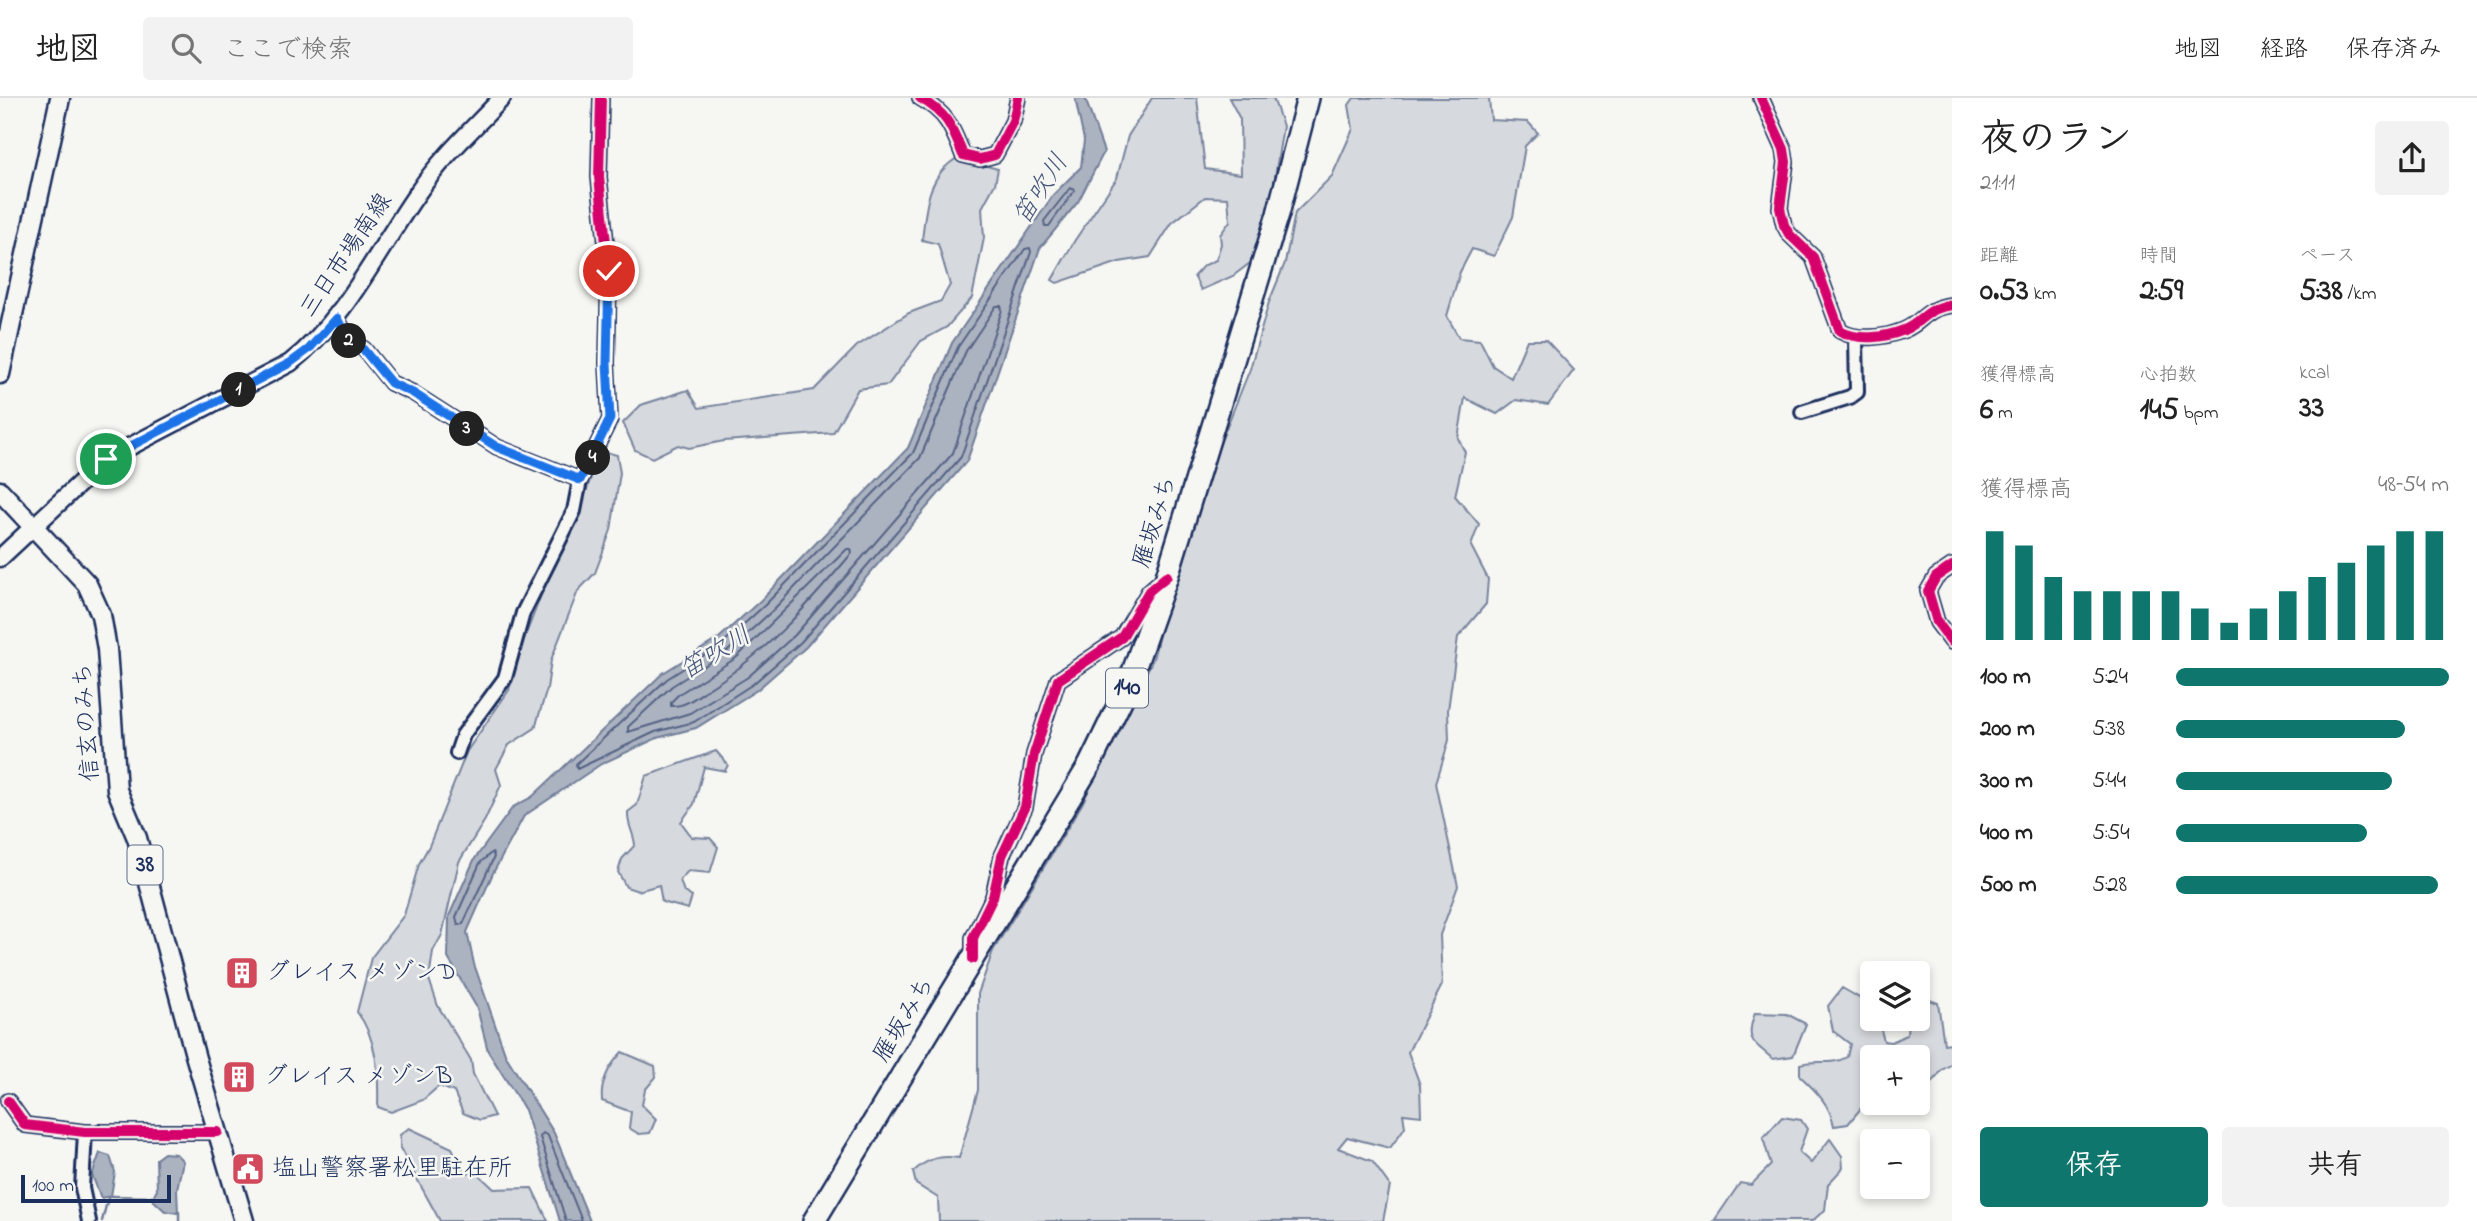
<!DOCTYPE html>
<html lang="ja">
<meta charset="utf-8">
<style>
:root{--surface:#fff;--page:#f2f2f2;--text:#222;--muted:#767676;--line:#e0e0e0;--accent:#0f766e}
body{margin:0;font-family:"Indie Flower","Klee One",sans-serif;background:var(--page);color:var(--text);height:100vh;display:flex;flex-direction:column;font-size:26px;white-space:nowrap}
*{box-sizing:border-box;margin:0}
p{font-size:23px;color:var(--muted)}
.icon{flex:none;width:38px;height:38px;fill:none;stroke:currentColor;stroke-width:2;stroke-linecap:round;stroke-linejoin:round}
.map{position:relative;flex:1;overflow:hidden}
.panel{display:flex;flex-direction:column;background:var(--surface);width:525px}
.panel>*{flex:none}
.tools{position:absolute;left:1860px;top:863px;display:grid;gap:14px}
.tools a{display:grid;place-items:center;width:70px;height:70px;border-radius:7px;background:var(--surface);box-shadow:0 4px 10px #0003;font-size:35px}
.scale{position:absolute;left:21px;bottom:18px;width:150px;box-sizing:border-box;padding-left:7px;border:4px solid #1b2f5e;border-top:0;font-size:19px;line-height:24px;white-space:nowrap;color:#1b2f5e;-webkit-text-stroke:5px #f6f6f2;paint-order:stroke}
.pin{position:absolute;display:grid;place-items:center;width:60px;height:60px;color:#fff;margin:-30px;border:4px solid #fff;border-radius:50%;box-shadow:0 2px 7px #0007}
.km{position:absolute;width:35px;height:35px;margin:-18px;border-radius:50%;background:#222;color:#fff;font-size:19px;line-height:35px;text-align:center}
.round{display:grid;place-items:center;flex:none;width:74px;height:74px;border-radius:7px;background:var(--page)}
.overview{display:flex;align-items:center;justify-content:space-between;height:119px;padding:0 28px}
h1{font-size:38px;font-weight:700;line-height:52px}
.metrics{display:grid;grid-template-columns:repeat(3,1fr);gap:10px;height:119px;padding:7px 28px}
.metrics div{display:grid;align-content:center}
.metrics b{font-size:30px;font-weight:700}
.metrics small{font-size:19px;font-weight:400}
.metrics p{font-size:19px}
.chart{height:196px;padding:14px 28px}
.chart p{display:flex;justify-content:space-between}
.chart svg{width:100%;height:126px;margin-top:7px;stroke:var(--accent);stroke-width:6}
.action{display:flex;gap:14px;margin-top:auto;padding:14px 28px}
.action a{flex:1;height:80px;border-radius:7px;background:var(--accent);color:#fff;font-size:28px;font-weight:700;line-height:80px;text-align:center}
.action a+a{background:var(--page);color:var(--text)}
ul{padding:0 28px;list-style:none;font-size:23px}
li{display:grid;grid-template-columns:112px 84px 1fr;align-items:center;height:52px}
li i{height:18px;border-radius:9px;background:var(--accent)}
header{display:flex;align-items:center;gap:42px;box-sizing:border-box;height:98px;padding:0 35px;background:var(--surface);border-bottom:2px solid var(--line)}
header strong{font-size:33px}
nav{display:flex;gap:38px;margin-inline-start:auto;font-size:24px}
.search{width:490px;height:63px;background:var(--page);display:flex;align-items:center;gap:18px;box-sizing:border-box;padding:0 24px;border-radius:7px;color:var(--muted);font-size:26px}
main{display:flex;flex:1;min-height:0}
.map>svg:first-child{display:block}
.green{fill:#d6d9dd;stroke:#78849e;stroke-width:2}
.water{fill:#abb2c0;stroke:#717e99;stroke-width:2}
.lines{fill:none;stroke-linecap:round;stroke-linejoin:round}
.shore{stroke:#556385;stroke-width:2}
.stream{stroke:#717e99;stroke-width:2.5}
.street-casing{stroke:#1b2f5e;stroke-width:18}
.secondary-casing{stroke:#1b2f5e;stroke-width:21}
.primary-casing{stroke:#1b2f5e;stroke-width:23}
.highway-casing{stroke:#1b2f5e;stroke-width:26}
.street{stroke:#f6f6f2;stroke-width:12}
.secondary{stroke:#f6f6f2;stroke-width:16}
.primary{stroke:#f6f6f2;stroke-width:18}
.highway{stroke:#f6f6f2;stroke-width:21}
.cycleway-casing{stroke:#f6f6f2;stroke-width:15}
.cycleway{stroke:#d6006c;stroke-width:10}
.route-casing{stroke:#fff;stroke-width:14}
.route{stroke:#1a73e8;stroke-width:9}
.labels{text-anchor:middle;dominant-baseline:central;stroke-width:5;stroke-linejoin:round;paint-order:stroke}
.shield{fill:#f6f6f2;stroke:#5d6b8a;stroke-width:2}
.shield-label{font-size:23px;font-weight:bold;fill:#1b2f5e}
.street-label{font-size:24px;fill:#1b2f5e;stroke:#f6f6f2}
.poi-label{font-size:24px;fill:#1b2f5e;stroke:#f6f6f2;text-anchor:start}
.water-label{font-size:26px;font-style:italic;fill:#46567b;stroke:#f6f6f2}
</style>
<header>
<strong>地図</strong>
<div class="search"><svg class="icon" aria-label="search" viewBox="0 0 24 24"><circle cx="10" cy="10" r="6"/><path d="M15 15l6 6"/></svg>ここで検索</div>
<nav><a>地図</a><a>経路</a><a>保存済み</a></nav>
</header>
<main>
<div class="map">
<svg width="1952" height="1123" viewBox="0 0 1952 1123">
<rect width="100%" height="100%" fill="#f6f6f2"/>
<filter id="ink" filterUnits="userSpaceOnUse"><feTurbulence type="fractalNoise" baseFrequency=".0143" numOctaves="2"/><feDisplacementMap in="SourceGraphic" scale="14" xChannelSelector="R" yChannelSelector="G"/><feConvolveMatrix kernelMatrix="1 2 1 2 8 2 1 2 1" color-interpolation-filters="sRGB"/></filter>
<g filter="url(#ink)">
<g class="green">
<path d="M 1152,0 L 1197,0 L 1205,71 L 1241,76 L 1240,21 L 1229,0 L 1273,0 L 1283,28 L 1269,117 L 1250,165 L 1233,178 L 1201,192 L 1194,178 L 1203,168 L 1216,162 L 1221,146 L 1220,137 L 1230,123 L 1228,100 L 1205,99 L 1172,125 L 1150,159 L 1119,164 L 1057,185 L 1052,182 L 1075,142 L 1117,80 L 1128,38 Z"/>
<path d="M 1354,0 L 1489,0 L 1491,22 L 1528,24 L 1538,35 L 1525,48 L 1513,119 L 1494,158 L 1472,151 L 1460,174 L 1447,218 L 1459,240 L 1480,242 L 1493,268 L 1511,280 L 1527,242 L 1546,242 L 1574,272 L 1548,307 L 1516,302 L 1497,316 L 1465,300 L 1458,340 L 1465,354 L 1455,398 L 1479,426 L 1471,448 L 1488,481 L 1486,506 L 1458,539 L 1448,612 L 1449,642 L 1436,685 L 1458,788 L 1440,837 L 1442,887 L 1408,954 L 1420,987 L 1421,1018 L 1403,1016 L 1405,1029 L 1390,1050 L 1347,1039 L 1338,1050 L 1372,1063 L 1390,1088 L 1383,1123 L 939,1123 L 938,1100 L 916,1086 L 913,1074 C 928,1060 940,1057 959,1060 L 978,992 L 978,896 L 993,853 L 1082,706 L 1153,561 L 1171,491 L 1221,343 L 1250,271 L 1269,204 L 1285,165 L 1295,115 L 1332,78 L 1353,31 L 1349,7 Z"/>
<path d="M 957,60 L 998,71 L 995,86 L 982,110 L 984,140 L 972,200 L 947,229 L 921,243 L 888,287 L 858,291 L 833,335 L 724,343 L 689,350 L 678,347 L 652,360 L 635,352 L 623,325 L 641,307 L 688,292 L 699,310 L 814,292 L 857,248 L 909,215 L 941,203 L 950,187 L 938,146 L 922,142 C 926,109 927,78 957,60 Z"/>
<path d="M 606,354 L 617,357 L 620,375 L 611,432 L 595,475 L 578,493 L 551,562 L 547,591 L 535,630 L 509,647 L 496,671 L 501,687 L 485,722 L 459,764 L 442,837 L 433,853 L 429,881 L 438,908 L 471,962 L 473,976 L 494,1018 L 480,1022 L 463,1015 L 454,994 L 439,988 L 423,1002 L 391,1014 L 378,1009 C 379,976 377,940 357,914 L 371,860 L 404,817 L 419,766 L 429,748 L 467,653 L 509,592 L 523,544 L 553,466 L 578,418 L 592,376 Z"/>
<path d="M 716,653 L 728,667 L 725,673 L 704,669 L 694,706 L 681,724 L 692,739 L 710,740 L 718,749 L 710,775 L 688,773 L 680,782 L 684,794 L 692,799 L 688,811 L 662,804 L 659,787 L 638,793 L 626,789 L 618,774 L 622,761 L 635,747 C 634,735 627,727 628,714 L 637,707 L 646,678 Z"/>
<path d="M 1842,890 L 1872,907 L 1872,920 L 1878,921 L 1884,943 L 1891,944 L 1907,937 L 1908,921 L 1918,920 L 1918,908 L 1927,901 L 1938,905 L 1944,946 L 1952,945 L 1952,966 L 1942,972 L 1918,1004 L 1918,959 L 1872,959 L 1872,997 L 1848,1026 L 1834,1028 C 1830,1006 1816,993 1800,978 L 1800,966 C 1818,961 1831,968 1847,959 L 1850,946 L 1833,933 L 1828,908 Z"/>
<path d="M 1755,915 L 1787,916 L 1806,926 L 1793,958 L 1773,961 C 1752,943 1745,942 1755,915 Z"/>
<path d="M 622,954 L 655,968 L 656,979 L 645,992 L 642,1007 L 656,1021 L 650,1035 L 639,1036 L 629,1030 L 631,1014 L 602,1003 C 600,984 609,968 622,954 Z"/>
<path d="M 1782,1019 L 1801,1022 L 1807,1031 L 1799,1054 L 1811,1065 L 1830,1041 L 1842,1058 L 1843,1070 L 1828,1086 L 1825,1112 L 1812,1123 L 1714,1123 L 1740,1085 L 1751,1087 L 1771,1067 L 1763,1040 Z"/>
<path d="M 409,1030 L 452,1050 L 465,1075 L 477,1075 L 494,1091 L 532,1090 L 548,1123 L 440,1123 L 400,1050 L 400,1037 Z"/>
</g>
<g class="water">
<path d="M 1075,0 L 1085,0 L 1104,54 L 1078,104 L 1040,150 L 967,363 L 806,549 L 757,592 L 696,630 L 657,640 L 601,666 L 524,718 L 493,775 L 467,834 L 474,866 L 506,958 L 554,1035 L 590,1123 L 560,1123 L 525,1012 L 488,953 L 477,910 L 448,860 L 449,818 L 474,762 L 513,709 L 532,699 L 663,575 L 719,540 L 761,502 L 908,350 L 952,245 L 1054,96 L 1081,69 L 1084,42 Z"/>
<path d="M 100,1055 L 110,1058 L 115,1074 L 111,1098 L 101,1100 L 92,1077 Z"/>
<path d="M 164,1055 L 176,1056 L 183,1063 L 177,1091 L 178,1115 L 165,1113 L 152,1101 L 157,1092 L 156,1061 Z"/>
</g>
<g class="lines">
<g class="shore">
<path d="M 1070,90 L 1075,92 L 1049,128 L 1045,128 L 1044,123 Z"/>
<path d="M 1030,150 L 1031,154 L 961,359 L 801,544 L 753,586 L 694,624 L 655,634 L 577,671 L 576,666 L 667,581 L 723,545 L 765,507 L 913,355 L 958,249 L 1025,151 Z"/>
<path d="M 996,208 L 1001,208 L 1002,212 L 953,355 L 795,537 L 748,579 L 690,615 L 628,634 L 628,629 L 672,588 L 728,553 L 771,514 L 920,360 L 966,253 Z"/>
<path d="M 847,451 L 851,451 L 852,455 C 807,508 765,557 705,593 C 695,600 684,609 671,608 L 671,604 L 679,596 L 736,560 Z"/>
<path d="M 492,754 L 494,759 L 463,826 L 458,827 L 456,819 L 480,765 Z"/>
<path d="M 566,1123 L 540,1039 L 543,1035 L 548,1038 L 582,1123"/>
</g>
<g class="stream">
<path d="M 111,1098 L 152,1099"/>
<path d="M 102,1123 L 108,1100"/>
<path d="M 179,1123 L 179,1114"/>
</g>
<defs>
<g id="street">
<path d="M 920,0 C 947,15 952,29 963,57 L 980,61 L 995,57 L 1013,23 L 1018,0"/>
<path d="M 1761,0 L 1784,51 L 1786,64 L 1780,110 L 1784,127 L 1789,136 L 1813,159 L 1840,233 C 1858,243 1884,240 1904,232 C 1925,223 1923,211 1952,207"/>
<path d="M 337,220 L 348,242 L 364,251 L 391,285 L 413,295 L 497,349 L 580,382 L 610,321 L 607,265 L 609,173 L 599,79 L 601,0"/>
<path d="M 1802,314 L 1850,299 L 1857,294 L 1856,241"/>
<path d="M 1952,468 L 1936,479 L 1928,493 L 1937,524 L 1952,544"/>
<path d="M 457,655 L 463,637 L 505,580 L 523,515 L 574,413 L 580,382"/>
<path d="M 973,850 L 973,840 L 993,799 L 1002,758 L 1025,709 L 1034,656 L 1058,582 L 1122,539 L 1149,493 L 1163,481"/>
<path d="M 8,1003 L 25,1027 L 85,1034 L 218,1034"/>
<path d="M 85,1034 L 82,1090 L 89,1123"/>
</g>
<path id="secondary" d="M 0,460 L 106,361 L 290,265 C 347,220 378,151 419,93 C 442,59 474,30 502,0"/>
<g id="primary">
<path d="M 0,276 L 60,0"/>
<path d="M 0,393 L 87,486 L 101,517 L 107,551 L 117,692 L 137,740 L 195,957 L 244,1123"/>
</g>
<path id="highway" d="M 814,1123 L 1089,668 L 1128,588 L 1167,478 L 1278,116 L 1308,0"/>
</defs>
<use href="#street" class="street-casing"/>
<use href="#secondary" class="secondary-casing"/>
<use href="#primary" class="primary-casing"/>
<use href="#highway" class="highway-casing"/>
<use href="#street" class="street"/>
<use href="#secondary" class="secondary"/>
<use href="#primary" class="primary"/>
<use href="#highway" class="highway"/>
<defs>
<g id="cycleway">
<path d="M 920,0 C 947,15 952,29 963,57 L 980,61 L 995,57 L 1013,23 L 1018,0"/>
<path d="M 1761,0 L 1784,51 L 1786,64 L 1780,110 L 1784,127 L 1789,136 L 1813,159 L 1840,233 C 1858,243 1884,240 1904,232 C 1925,223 1923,211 1952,207"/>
<path d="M 337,220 L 348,242 L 364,251 L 391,285 L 413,295 L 497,349 L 580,382 L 610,321 L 607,265 L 609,173 L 599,79 L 601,0"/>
<path d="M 1952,468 L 1936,479 L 1928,493 L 1937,524 L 1952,544"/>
<path d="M 973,861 L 973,840 L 993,799 L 1002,758 L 1025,709 L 1034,656 L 1058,582 L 1122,539 L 1149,493 L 1167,478"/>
<path d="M 8,1003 L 25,1027 L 85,1034 L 218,1034"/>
</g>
</defs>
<use href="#cycleway" class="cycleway-casing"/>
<use href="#cycleway" class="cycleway"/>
</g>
</g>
<g class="lines" filter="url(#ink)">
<defs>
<path id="route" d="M 106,361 L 290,265 L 309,251 L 337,220 L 348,242 L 363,251 L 391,285 L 413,295 L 497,349 L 580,382 L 610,321 L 607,265 L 609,173"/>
</defs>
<use href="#route" class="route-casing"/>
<use href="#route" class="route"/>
</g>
<defs>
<symbol id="building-square" viewBox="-11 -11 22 22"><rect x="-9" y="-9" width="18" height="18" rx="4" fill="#d1495b" stroke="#f6f6f2"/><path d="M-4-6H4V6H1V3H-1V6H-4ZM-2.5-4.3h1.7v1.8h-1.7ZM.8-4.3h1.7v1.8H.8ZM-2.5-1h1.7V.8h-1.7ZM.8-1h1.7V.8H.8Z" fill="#fff"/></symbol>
<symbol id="civic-square" viewBox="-11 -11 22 22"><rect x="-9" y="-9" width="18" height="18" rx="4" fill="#d1495b" stroke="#f6f6f2"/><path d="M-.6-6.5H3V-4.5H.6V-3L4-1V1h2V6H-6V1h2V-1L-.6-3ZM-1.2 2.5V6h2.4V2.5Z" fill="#fff"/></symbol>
</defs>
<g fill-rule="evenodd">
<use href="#building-square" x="223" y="856" width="38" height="38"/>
<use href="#building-square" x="220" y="960" width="38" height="38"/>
<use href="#civic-square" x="229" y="1052" width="38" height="38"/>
</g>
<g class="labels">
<g class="shield">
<rect x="1106" y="570.5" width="42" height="39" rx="5"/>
<rect x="127.5" y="747.5" width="35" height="39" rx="5"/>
</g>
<g class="shield-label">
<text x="1127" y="590">140</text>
<text x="145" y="767">38</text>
</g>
<g class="street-label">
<text transform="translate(347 158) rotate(-56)">三日市場南線</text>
<text transform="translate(1156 424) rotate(-73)">雁坂みち</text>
<text transform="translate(88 624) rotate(-94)">信玄のみち</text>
<text transform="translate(905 922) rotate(-59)">雁坂みち</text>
</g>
<g class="poi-label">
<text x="266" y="875">グレイス メゾンD</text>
<text x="264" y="979">グレイス メゾンB</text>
<text x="272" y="1071">塩山警察署松里駐在所</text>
</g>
<g class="water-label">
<text transform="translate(1042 92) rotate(-57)">笛吹川</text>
<text transform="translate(716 556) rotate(-31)">笛吹川</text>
</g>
</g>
</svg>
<div class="tools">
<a><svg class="icon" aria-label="layers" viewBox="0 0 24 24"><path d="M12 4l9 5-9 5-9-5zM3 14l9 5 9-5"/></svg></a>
<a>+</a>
<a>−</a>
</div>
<div class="scale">100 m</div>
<div class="pin" style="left:106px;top:361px;background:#1e9e55"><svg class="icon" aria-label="arrive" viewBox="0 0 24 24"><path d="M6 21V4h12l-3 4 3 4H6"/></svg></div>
<div class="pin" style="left:609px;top:173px;background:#d93025"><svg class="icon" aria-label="check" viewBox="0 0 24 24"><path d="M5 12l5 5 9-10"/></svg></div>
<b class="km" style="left:239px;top:292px">1</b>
<b class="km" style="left:349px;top:243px">2</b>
<b class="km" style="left:467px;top:331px">3</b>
<b class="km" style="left:593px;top:360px">4</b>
</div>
<section class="panel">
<div class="overview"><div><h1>夜のラン</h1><p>21:11</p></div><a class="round"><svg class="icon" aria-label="share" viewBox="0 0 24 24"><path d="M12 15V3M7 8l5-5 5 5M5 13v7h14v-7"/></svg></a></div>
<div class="metrics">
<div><p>距離</p><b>0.53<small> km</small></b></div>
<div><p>時間</p><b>2:59</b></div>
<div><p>ペース</p><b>5:38<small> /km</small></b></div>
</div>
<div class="metrics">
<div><p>獲得標高</p><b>6<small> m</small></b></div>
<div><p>心拍数</p><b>145<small> bpm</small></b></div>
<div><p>kcal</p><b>33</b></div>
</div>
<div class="chart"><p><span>獲得標高</span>48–54 m</p>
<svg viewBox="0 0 160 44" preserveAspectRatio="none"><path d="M5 44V6M15 44V11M25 44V22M35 44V27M45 44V27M55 44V27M65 44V27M75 44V33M85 44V38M95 44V33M105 44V27M115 44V22M125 44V17M135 44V11M145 44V6M155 44V6"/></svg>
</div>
<ul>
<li><b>100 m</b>5:24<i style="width:100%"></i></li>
<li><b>200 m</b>5:38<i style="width:84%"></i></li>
<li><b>300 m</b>5:44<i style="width:79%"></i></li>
<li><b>400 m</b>5:54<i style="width:70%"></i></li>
<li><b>500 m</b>5:28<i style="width:96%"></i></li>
</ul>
<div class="action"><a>保存</a><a>共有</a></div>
</section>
</main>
